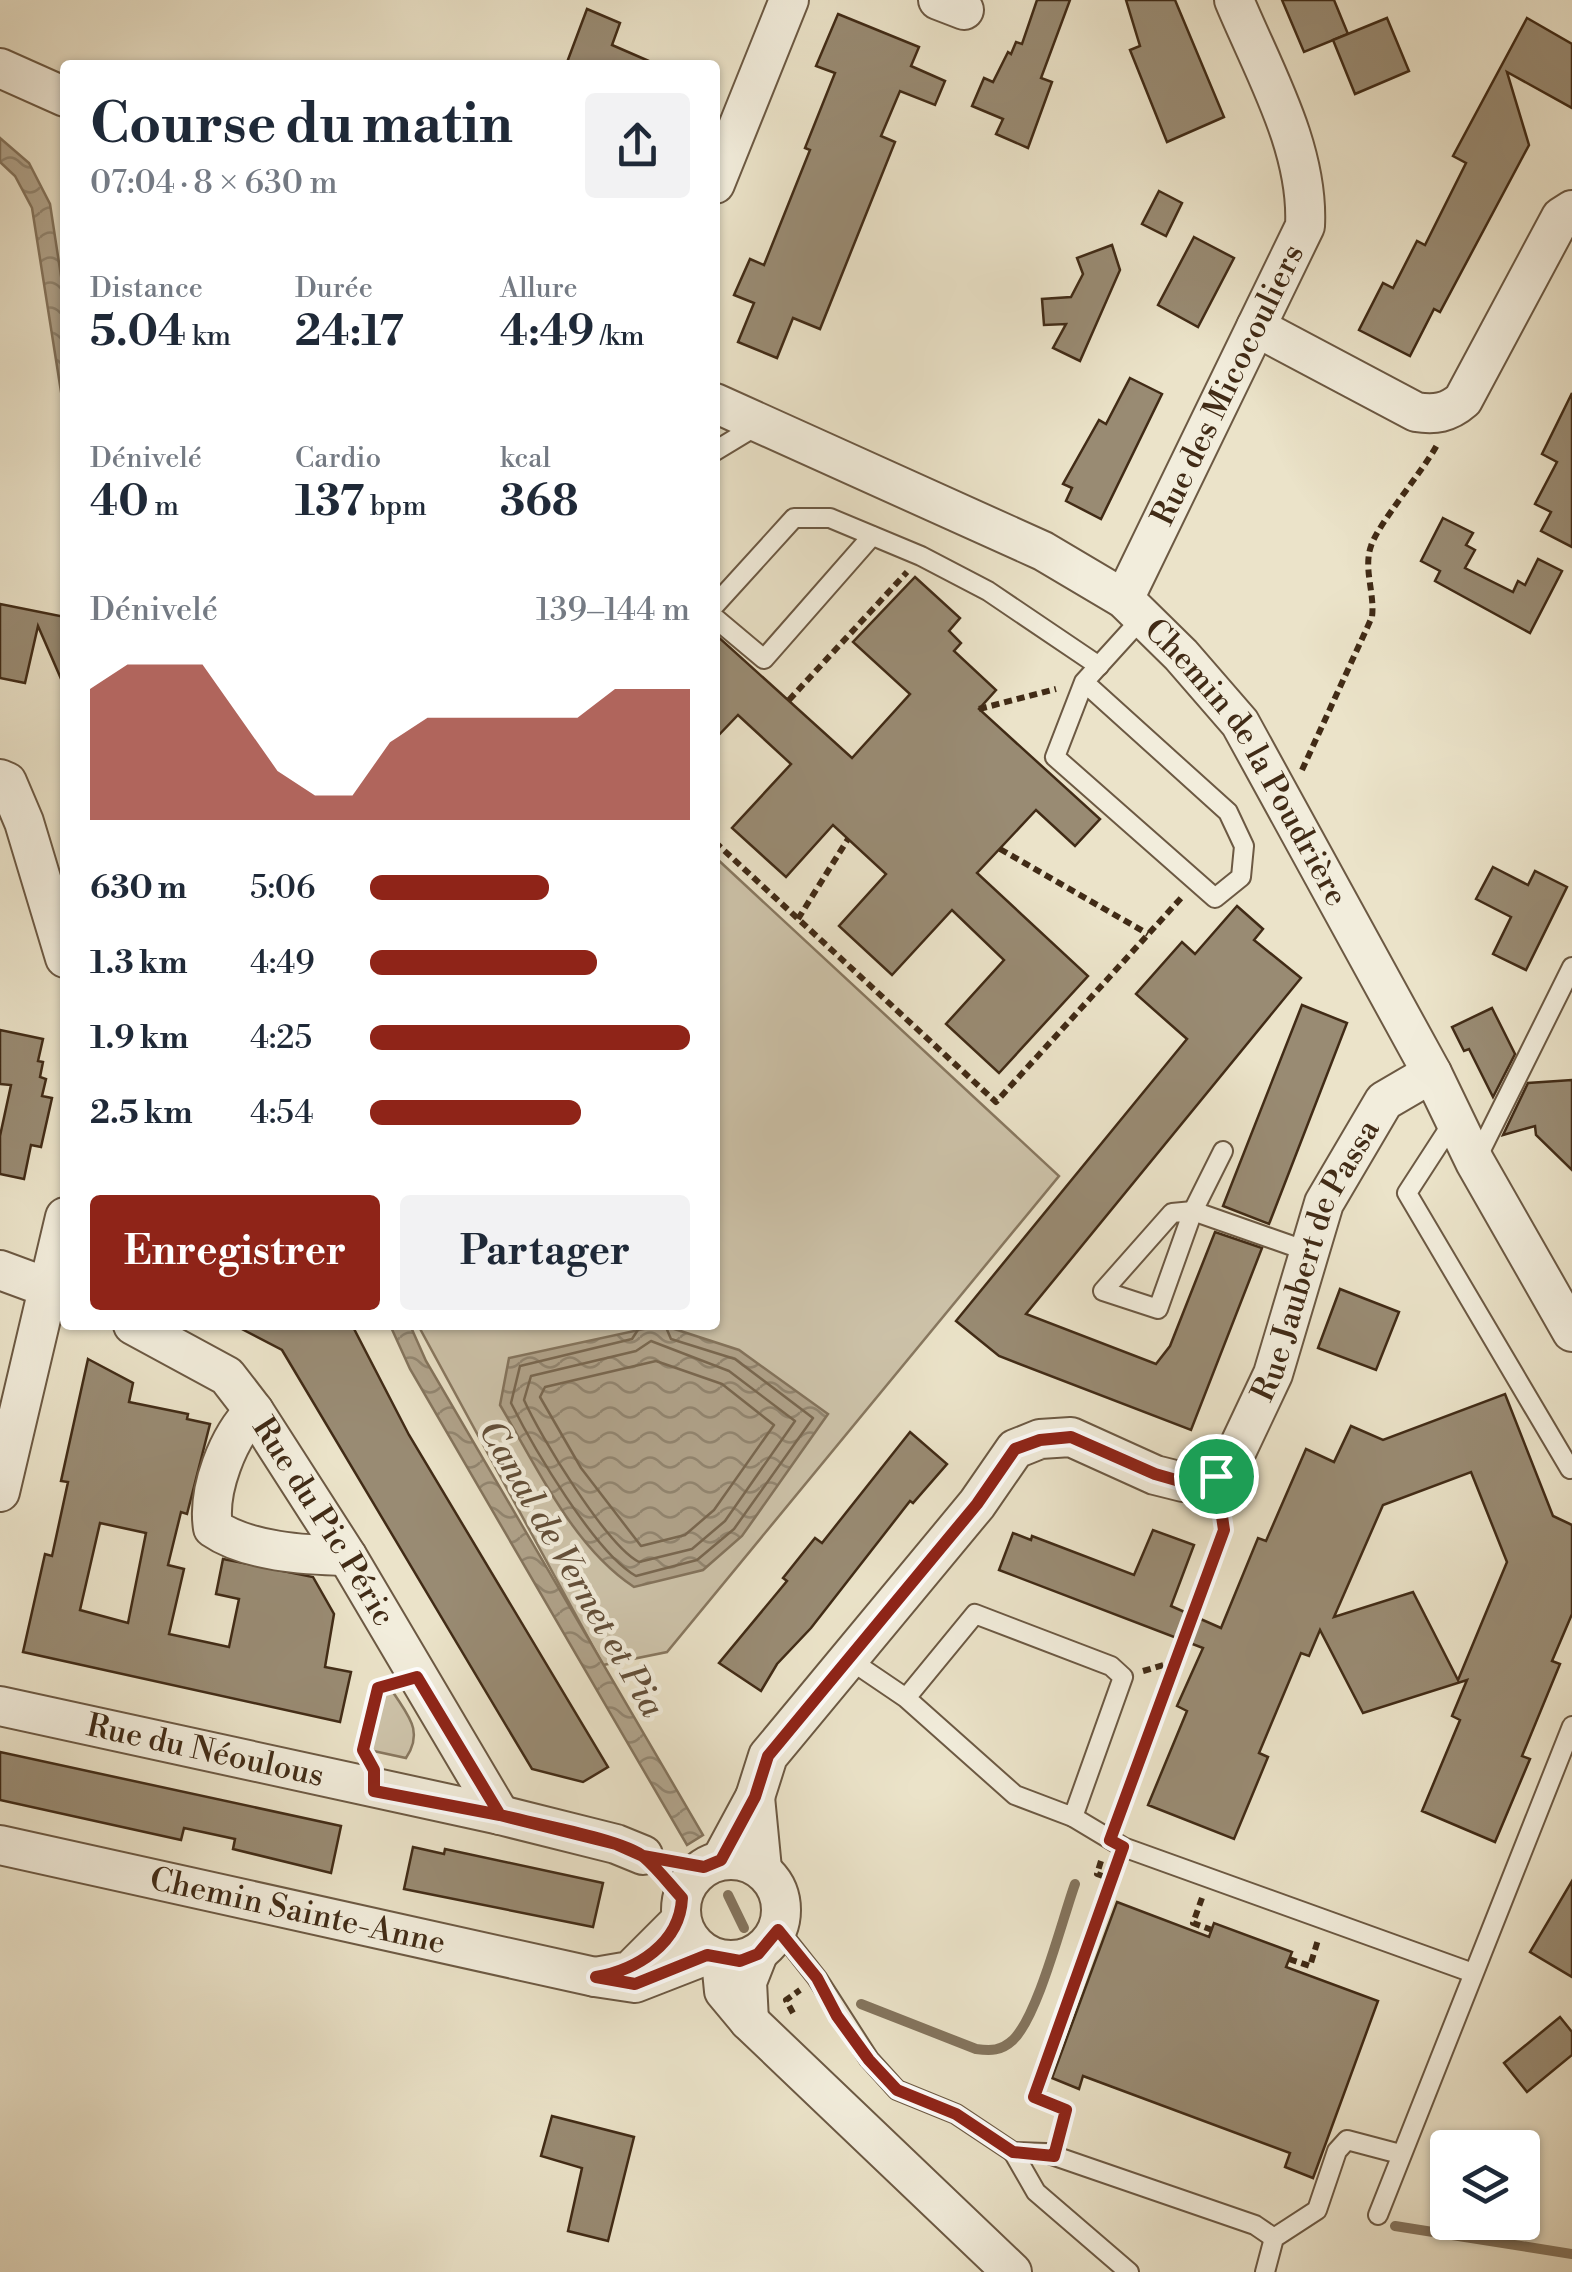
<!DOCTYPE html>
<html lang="fr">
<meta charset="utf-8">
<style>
:root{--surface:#fff;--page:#f2f2f3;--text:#1f2937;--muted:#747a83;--accent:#8f2418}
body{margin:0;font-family:"Libre Bodoni",serif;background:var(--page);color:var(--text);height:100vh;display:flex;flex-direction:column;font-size:38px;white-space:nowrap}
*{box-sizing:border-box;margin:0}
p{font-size:32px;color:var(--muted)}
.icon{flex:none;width:55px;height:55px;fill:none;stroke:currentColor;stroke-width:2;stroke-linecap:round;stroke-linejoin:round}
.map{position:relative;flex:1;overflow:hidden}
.details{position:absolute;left:60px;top:60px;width:660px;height:1270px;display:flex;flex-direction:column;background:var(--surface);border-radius:10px;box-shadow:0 2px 8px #0004}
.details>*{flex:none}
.buttons{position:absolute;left:1430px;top:2130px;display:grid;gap:20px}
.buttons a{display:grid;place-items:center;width:110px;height:110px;border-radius:10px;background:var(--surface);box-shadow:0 2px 8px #0004;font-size:50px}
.pin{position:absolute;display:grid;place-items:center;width:85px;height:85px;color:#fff;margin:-42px;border:5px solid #fff;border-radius:50%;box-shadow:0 2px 10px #0007}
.round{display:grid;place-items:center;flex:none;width:105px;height:105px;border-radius:10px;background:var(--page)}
.headline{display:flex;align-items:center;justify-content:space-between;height:170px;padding:0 30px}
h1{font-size:55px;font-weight:800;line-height:75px}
.figures{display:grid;grid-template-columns:repeat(3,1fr);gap:15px;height:170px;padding:10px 30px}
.figures div{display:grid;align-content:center}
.figures b{font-size:42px;font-weight:800}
.figures small{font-size:28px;font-weight:400}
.figures p{font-size:28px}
.chart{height:280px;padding:20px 30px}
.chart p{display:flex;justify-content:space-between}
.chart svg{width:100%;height:180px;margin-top:10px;fill:var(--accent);opacity:.7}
.button{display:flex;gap:20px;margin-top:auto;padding:20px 30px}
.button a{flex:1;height:115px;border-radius:10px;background:var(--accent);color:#fff;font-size:40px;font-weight:800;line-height:115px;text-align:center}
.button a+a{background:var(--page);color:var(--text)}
ul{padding:0 30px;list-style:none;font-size:32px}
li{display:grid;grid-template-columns:160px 120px 1fr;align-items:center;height:75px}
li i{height:25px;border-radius:12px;background:var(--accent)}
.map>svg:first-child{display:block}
.grass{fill:#cec4ab;stroke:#887860;stroke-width:2.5}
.water{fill:url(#water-waves);stroke:#84745d;stroke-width:2.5}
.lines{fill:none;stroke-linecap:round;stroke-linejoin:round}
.shore{stroke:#796851;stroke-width:2.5}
.stream{stroke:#84745d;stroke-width:10}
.building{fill:#998b73;stroke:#412b16;stroke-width:2.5;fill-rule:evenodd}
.service-casing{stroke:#6c5943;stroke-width:22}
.minor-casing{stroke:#6c5943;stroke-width:42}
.path{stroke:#412b16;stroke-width:6;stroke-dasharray:8 5;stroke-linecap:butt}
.service{stroke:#f2eddc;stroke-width:18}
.minor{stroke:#f2eddc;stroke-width:38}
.route-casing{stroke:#fff;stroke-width:20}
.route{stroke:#8f2418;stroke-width:12}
.labels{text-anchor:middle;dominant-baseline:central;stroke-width:9;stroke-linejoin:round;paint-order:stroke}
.street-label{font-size:32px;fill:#412b16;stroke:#f2eddc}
.water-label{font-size:35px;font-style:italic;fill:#634f39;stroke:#f2eddc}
</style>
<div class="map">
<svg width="1572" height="2272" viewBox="0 0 1572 2272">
<defs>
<pattern id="water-waves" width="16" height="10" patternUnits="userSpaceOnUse" patternTransform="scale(2.5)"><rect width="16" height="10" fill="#b1a48c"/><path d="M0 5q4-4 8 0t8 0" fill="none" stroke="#928671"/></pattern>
</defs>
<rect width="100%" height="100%" fill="#ebe3c9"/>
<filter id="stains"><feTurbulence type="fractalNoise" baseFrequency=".002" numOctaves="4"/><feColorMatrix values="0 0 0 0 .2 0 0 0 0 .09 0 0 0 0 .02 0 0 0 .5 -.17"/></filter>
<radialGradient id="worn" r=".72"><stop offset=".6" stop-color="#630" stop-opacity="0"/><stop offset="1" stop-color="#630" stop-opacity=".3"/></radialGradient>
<g class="grass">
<path d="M 715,857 L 1059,1176 L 667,1652 L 603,1665 L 418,1325 L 715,1325 Z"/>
<path d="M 383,1691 L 393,1692 C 408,1716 424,1731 406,1758 L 369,1750 Z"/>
</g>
<g class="water">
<path d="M 0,138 L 29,163 L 50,204 L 65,302 L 65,417 L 32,208 L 15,176 L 0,162 Z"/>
<path d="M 390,1325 L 410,1325 L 426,1361 L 703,1835 L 687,1845 L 410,1369 Z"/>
<path d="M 662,1325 L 739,1350 L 828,1414 L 742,1536 L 703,1570 L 634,1587 C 573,1547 537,1467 500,1405 L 509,1358 Z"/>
</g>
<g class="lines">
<g class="shore">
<path d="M 641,1325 L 632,1339 L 520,1366 L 511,1403 C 533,1447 595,1553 636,1576 L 697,1560 L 734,1529 L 813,1418 L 735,1359 L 671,1339 L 665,1325"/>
<path d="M 651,1341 L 729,1371 L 795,1421 L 725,1521 L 692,1549 L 639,1562 C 606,1545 540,1436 524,1400 L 531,1376 L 636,1351 Z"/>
<path d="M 656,1361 L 722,1384 L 774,1425 L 714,1510 L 685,1535 L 641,1546 L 581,1468 L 540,1397 L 545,1387 Z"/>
</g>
<g class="stream">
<path d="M 728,1895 L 744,1928"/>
<path d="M 861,2004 L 976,2049 C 991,2051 1001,2051 1013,2040 C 1038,2016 1062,1920 1075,1884"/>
<path d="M 1395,2226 L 1572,2254"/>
</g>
</g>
<g class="building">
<path d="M 1037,0 L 1070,0 L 1041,78 L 1052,82 L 1028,148 L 996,134 L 1003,119 L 972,106 L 984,78 L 993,82 L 1008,52 L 1011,54 L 1016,42 L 1022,44 Z"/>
<path d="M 1126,0 L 1175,0 L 1224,117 L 1167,142 L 1130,50 L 1140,46 Z"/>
<path d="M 1282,0 L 1334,0 L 1348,34 L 1304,52 Z"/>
<path d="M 587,9 L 620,23 L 612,45 L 658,65 L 566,65 Z"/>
<path d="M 838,14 L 919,47 L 911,66 L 945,81 L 935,105 L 900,91 L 881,136 L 895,142 L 820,329 L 793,318 L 777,358 L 738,342 L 754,303 L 734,295 L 750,259 L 764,265 L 810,150 L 805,148 L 835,73 L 816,66 Z"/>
<path d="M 1387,18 L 1409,71 L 1355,94 L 1333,40 Z"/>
<path d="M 1527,18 L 1572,44 L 1572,108 L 1507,72 L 1529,145 L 1440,312 L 1434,309 L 1410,356 L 1359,330 L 1383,283 L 1393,288 L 1417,241 L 1425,245 L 1466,163 L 1453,156 Z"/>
<path d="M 1159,191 L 1182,203 L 1166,236 L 1142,224 Z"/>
<path d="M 1194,237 L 1234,258 L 1198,327 L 1158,305 Z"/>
<path d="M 1112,245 L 1120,270 L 1080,361 L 1053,348 L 1066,324 L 1044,325 L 1042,299 L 1071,297 L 1083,274 L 1077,258 Z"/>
<path d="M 1130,378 L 1162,394 L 1101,519 L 1066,501 L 1072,488 L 1063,484 L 1099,420 L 1106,424 Z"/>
<path d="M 1572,393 L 1572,547 L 1541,531 L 1551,512 L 1535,504 L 1557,462 L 1542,454 Z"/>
<path d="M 1443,518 L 1473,533 L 1466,545 L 1475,550 L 1465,568 L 1513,592 L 1518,581 L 1525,585 L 1538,559 L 1562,571 L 1530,633 L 1435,581 L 1440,571 L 1421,561 Z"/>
<path d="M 915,577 L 960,618 L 949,631 L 961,643 L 954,651 L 996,690 L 979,709 L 1100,819 L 1075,846 L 1036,810 L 977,873 L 1088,976 L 999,1073 L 946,1024 L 1004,960 L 952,910 L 892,975 L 839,926 L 886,874 L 833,825 L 786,877 L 732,828 L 791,764 L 738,715 L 715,739 L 715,634 L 852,758 L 910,694 L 853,642 Z"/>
<path d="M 0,604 L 65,617 L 65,688 L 38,626 L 25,683 L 0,678 Z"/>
<path d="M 1493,867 L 1528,885 L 1535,871 L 1567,887 L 1526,970 L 1493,954 L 1511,917 L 1476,899 Z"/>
<path d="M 1237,906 L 1263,929 L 1254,940 L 1301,978 L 1026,1314 L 1156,1364 L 1170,1346 L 1215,1232 L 1262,1248 L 1191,1430 L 999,1356 L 956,1321 L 1187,1039 L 1136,994 L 1182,942 L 1195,954 Z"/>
<path d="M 1302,1005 L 1347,1023 L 1269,1224 L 1223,1206 Z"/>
<path d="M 1492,1008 L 1515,1054 L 1493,1097 L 1469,1049 L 1464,1051 L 1452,1027 Z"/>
<path d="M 0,1030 L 43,1039 L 38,1061 L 43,1062 L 40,1077 L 46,1079 L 42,1096 L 52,1098 L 41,1147 L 31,1145 L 24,1179 L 0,1174 L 0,1136 L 11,1085 L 0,1084 Z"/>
<path d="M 1572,1080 L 1572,1170 L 1536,1135 L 1535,1126 L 1503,1135 L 1528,1083 Z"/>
<path d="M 1340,1289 L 1399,1312 L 1376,1370 L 1318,1348 Z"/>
<path d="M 234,1325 L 352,1325 L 409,1435 L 608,1767 L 583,1782 L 532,1769 L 282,1350 Z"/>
<path d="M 88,1359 L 133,1383 L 129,1402 L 188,1414 L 187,1419 L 210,1424 L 187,1514 L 181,1512 L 168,1565 L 184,1569 L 169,1634 L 229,1647 L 239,1599 L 216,1594 L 223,1559 L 313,1577 L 334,1614 L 325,1667 L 351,1672 L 340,1722 L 23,1652 L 45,1554 L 52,1556 L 68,1482 L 61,1481 ZM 100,1523 L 146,1533 L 128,1623 L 80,1610 Z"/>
<path d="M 1505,1394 L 1553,1516 L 1572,1525 L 1572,1614 L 1552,1661 L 1560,1664 L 1522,1756 L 1530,1759 L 1495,1842 L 1422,1811 L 1460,1720 L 1452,1716 L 1467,1680 L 1363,1713 L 1320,1630 L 1309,1656 L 1301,1653 L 1259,1753 L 1268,1757 L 1234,1839 L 1148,1805 L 1187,1711 L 1177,1706 L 1203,1648 L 999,1570 L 1013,1533 L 1031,1540 L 1032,1536 L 1134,1575 L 1153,1530 L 1194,1545 L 1171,1606 L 1221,1628 L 1258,1538 L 1266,1541 L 1306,1449 L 1334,1462 L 1351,1426 L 1383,1440 ZM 1471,1472 L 1507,1562 L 1458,1680 L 1413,1592 L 1334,1617 L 1383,1505 Z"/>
<path d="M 910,1432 L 947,1464 L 913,1503 L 910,1501 L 811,1628 L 777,1664 L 761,1691 L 719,1663 L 787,1581 L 783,1578 L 815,1538 L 822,1543 Z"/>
<path d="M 0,1752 L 341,1826 L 331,1873 L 233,1849 L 235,1839 L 184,1828 L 181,1840 L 0,1800 Z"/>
<path d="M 413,1847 L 444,1854 L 445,1849 L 603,1883 L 593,1927 L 404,1889 Z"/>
<path d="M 1572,1881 L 1572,1977 L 1530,1952 Z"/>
<path d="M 1117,1902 L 1209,1937 L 1214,1923 L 1292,1952 L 1286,1967 L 1378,2001 L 1313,2178 L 1285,2167 L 1290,2153 L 1083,2076 L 1079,2089 L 1052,2078 Z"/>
<path d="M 1560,2017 L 1572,2032 L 1572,2055 L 1527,2092 L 1504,2063 Z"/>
<path d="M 552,2116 L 634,2137 L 608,2241 L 568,2231 L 582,2168 L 541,2156 Z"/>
</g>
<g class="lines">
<defs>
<g id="service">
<path d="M 715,451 L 758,425"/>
<path d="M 715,605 L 794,518 L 830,518 L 921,556 L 988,591 L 1099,666"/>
<path d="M 715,618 L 764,659 L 872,536"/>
<path d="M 1084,682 L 1228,812 L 1244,846 L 1241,877 L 1215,898 L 1055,757 L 1084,682 L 1143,617"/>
<path d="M 1453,1122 L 1407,1193 L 1570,1469"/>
<path d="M 1223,1151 L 1193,1211 L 1307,1251"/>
<path d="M 1475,1162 L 1572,967"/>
<path d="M 1193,1211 L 1158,1309 L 1103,1291 L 1172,1213 Z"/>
<path d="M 847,1658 L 906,1698 L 1015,1795 L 1073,1817 L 1123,1677 L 1111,1666 L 975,1614 L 906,1698"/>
<path d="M 1073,1817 L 1123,1847 L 1473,1973"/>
<path d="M 779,1930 L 817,1978 L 869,2059 L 897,2090 L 956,2114 L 1013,2152"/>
<path d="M 1378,2215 L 1572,1726"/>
<path d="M 1129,2272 L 1036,2192 L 1013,2152 L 1046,2153 L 1255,2225 L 1274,2238"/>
<path d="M 1265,2272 L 1274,2238 L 1317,2210 L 1337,2151 L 1347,2140 L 1400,2154"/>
</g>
<g id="minor">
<path d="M 938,0 L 964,10"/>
<path d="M 0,68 L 65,97"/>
<path d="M 715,184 L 789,0"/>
<path d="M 1256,327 L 1416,412 C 1435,415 1448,413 1463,400 L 1561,217 L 1572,210"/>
<path id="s1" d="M 715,403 L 1043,551 L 1124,599 L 1181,655 L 1240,723 L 1432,1073 L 1475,1162 L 1572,1332"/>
<path id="s2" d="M 1124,599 L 1305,226 C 1309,148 1263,70 1234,0"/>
<path d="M 0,779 L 7,782 L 24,822 L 65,958"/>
<path d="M 0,1270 L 65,1294"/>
<path id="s3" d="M 133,1325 L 227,1376 L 254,1411 L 347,1556 L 500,1815"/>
<path d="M 254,1411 C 228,1437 207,1490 213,1528 C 248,1552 305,1555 347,1556"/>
<path d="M 0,1492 L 65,1217"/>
<path id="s4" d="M 0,1706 L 500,1815 L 616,1844 L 643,1855"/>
<path id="s5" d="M 755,1797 L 768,1756 L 977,1504 L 1015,1449 L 1040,1439 L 1071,1437 L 1155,1475 L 1183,1482 L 1216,1476 L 1231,1463 L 1273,1374 L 1324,1203 L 1384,1101 L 1432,1073"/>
<path id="s6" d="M 0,1845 L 595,1977"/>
<circle cx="731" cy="1910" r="50"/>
<path d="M 721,1860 L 755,1797 L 762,1869"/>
<path d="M 681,1920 L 630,1971 L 595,1977 L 635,1983 L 707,1955"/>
<path d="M 721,1960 L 724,1991 L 749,2021 L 747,1982 L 758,1954"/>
<path d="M 749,2021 L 1012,2272"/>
</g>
</defs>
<use href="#service" class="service-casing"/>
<use href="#minor" class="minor-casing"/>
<g class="path">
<path d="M 789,700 L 907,572"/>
<path d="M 979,709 L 1056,689"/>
<path d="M 1302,770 L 1372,617 C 1375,593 1363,569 1371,546 C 1378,524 1423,471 1437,445"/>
<path d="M 715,842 L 996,1102 L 1182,897"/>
<path d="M 1000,849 L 1148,934"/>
<path d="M 798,919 L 848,839"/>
<path d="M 1143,1671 L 1174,1662"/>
<path d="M 364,1752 L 378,1688 L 389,1685"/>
<path d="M 1118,1817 L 1224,1530 L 1221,1509"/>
<path d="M 1101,1861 L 1097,1874 L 1111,1879"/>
<path d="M 1202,1898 L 1193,1923 L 1212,1930"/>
<path d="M 1289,1959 L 1310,1966 L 1318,1940"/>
<path d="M 793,2013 L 786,2000 L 800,1990"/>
<path d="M 1060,2133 L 1066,2110 L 1034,2097 L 1112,1876"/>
</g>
<use href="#service" class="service"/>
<use href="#minor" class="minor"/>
</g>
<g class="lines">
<defs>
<path id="route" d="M 1216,1476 L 1183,1482 L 1155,1474 L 1071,1437 L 1040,1440 L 1015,1449 L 977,1504 L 768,1756 L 755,1797 L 721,1860 L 704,1867 L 643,1856 L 616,1844 L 500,1815 L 374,1791 L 374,1770 L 363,1750 L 378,1688 L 417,1677 L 500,1815 C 533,1824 622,1839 644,1857 C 658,1869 670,1885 682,1898 C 680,1944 636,1970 596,1977 L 635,1984 L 707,1955 L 740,1961 L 758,1954 L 778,1930 L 817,1978 L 837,2016 L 869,2060 L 897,2090 L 956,2114 L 1013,2152 L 1054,2156 L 1066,2110 L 1034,2097 L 1123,1847 L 1110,1840 L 1224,1530 L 1216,1476"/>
</defs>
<use href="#route" class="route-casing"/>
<use href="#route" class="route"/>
</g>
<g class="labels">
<g class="street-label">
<text stroke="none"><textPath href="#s2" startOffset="238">Rue des Micocouliers</textPath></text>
<text stroke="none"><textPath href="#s1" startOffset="660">Chemin de la Poudrière</textPath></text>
<text stroke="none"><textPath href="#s5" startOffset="890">Rue Jaubert de Passa</textPath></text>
<text stroke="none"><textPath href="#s3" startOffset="282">Rue du Pic Péric</textPath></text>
<text stroke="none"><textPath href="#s4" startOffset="210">Rue du Néoulous</textPath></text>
<text stroke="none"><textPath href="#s6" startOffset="305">Chemin Sainte-Anne</textPath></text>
</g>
<g class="water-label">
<text transform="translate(571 1569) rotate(60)">Canal de Vernet et Pia</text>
</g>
</g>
<rect width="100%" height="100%" filter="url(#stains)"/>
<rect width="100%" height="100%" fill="url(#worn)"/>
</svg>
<div class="buttons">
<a><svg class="icon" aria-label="layers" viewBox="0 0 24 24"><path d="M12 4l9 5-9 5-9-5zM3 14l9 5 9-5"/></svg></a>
</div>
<div class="pin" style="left:1216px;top:1476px;background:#1e9e55"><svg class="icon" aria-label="arrive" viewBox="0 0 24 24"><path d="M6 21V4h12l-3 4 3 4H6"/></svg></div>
<section class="details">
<div class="headline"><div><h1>Course du matin</h1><p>07:04 · 8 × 630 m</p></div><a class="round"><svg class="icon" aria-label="share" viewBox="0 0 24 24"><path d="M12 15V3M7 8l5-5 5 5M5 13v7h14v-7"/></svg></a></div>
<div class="figures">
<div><p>Distance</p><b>5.04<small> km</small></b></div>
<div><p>Durée</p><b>24:17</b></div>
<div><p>Allure</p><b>4:49<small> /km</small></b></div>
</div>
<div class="figures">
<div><p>Dénivelé</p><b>40<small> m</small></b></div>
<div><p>Cardio</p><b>137<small> bpm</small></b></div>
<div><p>kcal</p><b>368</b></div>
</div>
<div class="chart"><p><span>Dénivelé</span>139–144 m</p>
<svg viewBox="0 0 160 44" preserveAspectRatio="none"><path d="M0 44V12L10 6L20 6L30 6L40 19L50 32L60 38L70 38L80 25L90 19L100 19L110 19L120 19L130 19L140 12L150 12L160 12V44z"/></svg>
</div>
<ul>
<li><b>630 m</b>5:06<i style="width:56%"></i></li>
<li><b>1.3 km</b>4:49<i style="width:71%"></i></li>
<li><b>1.9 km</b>4:25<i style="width:100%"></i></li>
<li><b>2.5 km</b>4:54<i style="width:66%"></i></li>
</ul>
<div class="button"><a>Enregistrer</a><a>Partager</a></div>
</section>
</div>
